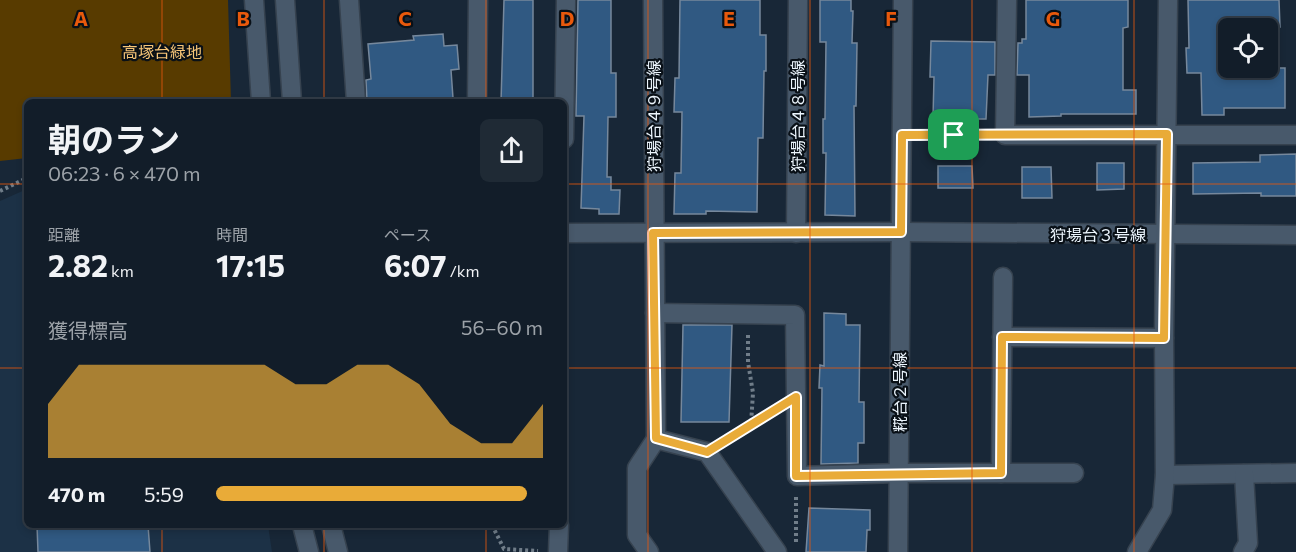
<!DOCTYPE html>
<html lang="ja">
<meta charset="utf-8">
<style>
:root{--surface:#121d29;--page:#1f2a35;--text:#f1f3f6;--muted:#9ca2a8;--line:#313b46;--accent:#e9ab38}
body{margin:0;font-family:Commissioner,"Noto Sans JP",sans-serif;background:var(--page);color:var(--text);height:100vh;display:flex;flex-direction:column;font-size:22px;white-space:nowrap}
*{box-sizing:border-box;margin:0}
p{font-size:20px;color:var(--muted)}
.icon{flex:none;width:33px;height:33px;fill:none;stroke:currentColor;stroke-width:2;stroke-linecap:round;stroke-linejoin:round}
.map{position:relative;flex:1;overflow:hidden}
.sheet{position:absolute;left:24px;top:99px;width:543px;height:429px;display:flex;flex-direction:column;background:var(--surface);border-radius:9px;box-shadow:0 3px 9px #0003,0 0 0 2px var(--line)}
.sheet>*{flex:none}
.tools{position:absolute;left:1218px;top:18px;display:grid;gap:12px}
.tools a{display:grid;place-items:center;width:60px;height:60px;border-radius:9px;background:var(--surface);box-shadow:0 3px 9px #0003,0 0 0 2px var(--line);font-size:30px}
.pin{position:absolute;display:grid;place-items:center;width:51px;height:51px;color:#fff;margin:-26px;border-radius:12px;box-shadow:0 3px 9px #0006}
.round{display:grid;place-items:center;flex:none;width:63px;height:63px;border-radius:9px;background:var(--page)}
.overview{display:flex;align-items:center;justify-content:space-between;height:102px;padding:0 24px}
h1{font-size:33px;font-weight:700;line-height:45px}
.metrics{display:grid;grid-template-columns:repeat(3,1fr);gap:9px;height:102px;padding:6px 24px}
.metrics div{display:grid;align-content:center}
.metrics b{font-size:30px;font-weight:700}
.metrics small{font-size:16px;font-weight:400}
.metrics p{font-size:16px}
.chart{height:168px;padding:12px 24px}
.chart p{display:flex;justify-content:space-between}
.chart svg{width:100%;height:108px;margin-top:6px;fill:var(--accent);opacity:.7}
ul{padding:0 24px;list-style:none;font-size:20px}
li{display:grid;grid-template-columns:96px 72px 1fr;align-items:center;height:45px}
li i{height:15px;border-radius:8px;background:var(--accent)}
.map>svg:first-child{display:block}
.built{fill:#1c3146}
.green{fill:#583b00}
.building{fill:#305982;stroke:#76889c;stroke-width:1.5}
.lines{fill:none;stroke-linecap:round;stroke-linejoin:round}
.minor-casing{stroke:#36424f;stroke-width:21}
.path{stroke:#707d89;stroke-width:4;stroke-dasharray:3 3;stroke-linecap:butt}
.minor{stroke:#48596b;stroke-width:18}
.route-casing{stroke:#fff;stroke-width:12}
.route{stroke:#e9ab38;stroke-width:8}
.grid{fill:none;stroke:#e8590c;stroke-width:1.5;stroke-opacity:0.55}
.labels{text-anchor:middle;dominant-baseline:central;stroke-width:4.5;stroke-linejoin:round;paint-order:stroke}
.park-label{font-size:16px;fill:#f6c577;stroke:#091017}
.street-label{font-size:16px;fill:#ecf5fd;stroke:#091017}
.grid-label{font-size:20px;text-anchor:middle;font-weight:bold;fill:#e8590c;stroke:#091017;stroke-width:4.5;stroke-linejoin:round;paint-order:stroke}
</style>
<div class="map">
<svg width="1296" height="552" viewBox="0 0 1296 552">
<rect width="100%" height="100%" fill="#182737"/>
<path class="built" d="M 27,189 L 27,525 L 268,525 L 272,552 L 0,552 L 0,201 Z"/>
<path class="green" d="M 0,0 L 228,0 L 231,102 L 27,102 L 27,158 L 0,161 Z"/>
<g class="building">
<path d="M 504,0 L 533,0 L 533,102 L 501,102 Z"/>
<path d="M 578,0 L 611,0 L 611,73 L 616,73 L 616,117 L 608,117 L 607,177 L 611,177 L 611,190 L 620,190 L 619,214 L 599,214 L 599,209 L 581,208 L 584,116 L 576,116 Z"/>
<path d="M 680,0 L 760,0 L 760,35 L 766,35 L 766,71 L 764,71 L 763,138 L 758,138 L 757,212 L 706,211 L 706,214 L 674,214 L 675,173 L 681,173 L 682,112 L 674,112 L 675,78 L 679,78 Z"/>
<path d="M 820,0 L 851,0 L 851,11 L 853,11 L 852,43 L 857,43 L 856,106 L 854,106 L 855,216 L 825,215 L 826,153 L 823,153 L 823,119 L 825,119 L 826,42 L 820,42 Z"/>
<path d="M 1026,0 L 1128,0 L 1128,27 L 1123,28 L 1123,90 L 1136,90 L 1136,114 L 1061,114 L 1061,116 L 1029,117 L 1029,75 L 1017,75 L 1018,43 L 1022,43 L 1022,39 L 1026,39 Z"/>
<path d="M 1188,0 L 1279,0 L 1280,27 L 1228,28 L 1228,68 L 1285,68 L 1285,108 L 1224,108 L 1224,115 L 1202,115 L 1201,73 L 1187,73 L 1186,48 L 1189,48 Z"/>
<path d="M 443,34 L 444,46 L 457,45 L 459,69 L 451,70 L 453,98 L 438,99 L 438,102 L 367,102 L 366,80 L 371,79 L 368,44 L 414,40 L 413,36 Z"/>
<path d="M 931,41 L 995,42 L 995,75 L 988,75 L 986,119 L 978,119 L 978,127 L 949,126 L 949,119 L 933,118 L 934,77 L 930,77 Z"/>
<path d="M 1296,154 L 1296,196 L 1261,196 L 1261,193 L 1193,194 L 1193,163 L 1260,162 L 1260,155 Z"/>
<path d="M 1097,163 L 1124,163 L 1124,189 L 1097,190 Z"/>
<path d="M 938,166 L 972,166 L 973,188 L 938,188 Z"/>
<path d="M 1022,167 L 1051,167 L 1052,198 L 1022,198 Z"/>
<path d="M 824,313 L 846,314 L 846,325 L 860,325 L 859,402 L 864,402 L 864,443 L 858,443 L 858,463 L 821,464 L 822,388 L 819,388 L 820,365 L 824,366 Z"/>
<path d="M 683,325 L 732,325 L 729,422 L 681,422 Z"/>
<path d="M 809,508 L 870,510 L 870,530 L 867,530 L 866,552 L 806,552 Z"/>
<path d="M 37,525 L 148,525 L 150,552 L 38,552 Z"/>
</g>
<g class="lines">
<defs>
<g id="minor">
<path d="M 254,0 L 261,102"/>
<path d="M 285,0 L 292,102"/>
<path d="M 349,0 L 356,102"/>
<path d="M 653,0 L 656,439 L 707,452 L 777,552"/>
<path d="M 1007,0 L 1005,135 L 1296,135"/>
<path d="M 477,102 L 478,0"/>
<path d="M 564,139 L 566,0"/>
<path d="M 564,233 L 901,232 L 1296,235"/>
<path d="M 796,233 L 798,0"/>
<path d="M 655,313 L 795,315 L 797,476 L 899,473 L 1074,473"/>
<path d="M 1002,337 L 1164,338"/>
<path d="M 1001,473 L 1003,277"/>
<path d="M 1165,475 L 1296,473"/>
<path d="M 302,525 L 309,552"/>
<path d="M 331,525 L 338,552"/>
<path d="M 558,552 L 559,525"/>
<path d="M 649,552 L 637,535 L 637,468 L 656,439"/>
<path d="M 898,552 L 903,0"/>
<path d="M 1137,552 L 1162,510 L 1165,475 L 1164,338 L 1168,0"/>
<path d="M 1243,552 L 1248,543 L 1244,474"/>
</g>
</defs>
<use href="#minor" class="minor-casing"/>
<g class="path">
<path d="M 922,135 L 983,135"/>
<path d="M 0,191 L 27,178"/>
<path d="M 748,335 L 748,362 L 753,393 L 751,424"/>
<path d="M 723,442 L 775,409"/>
<path d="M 492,525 L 504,549 L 538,551"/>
<path d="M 796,542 L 796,496"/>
</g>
<use href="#minor" class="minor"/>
</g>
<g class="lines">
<defs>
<path id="route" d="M 1167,134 L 1164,338 L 1002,337 L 1001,473 L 796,476 L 796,397 L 707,452 L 656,438 L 653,233 L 901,232 L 902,135 Z"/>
</defs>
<use href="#route" class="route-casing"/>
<use href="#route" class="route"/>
</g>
<path class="grid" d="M 162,0 L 162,102M 324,0 L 324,102M 486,0 L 486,102M 648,0 L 648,552M 810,0 L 810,552M 972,0 L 972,552M 1134,0 L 1134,552M 0,184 L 27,184M 564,184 L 1296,184M 0,368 L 27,368M 564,368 L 1296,368M 162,525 L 162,552M 324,525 L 324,552M 486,525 L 486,552"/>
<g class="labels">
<g class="park-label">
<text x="162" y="51">高塚台緑地</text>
</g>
<g class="street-label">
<text transform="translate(653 116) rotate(-90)">狩場台４９号線</text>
<text transform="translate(797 116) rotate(-90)">狩場台４８号線</text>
<text x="1098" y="234">狩場台３号線</text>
<text transform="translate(899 392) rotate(-90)">糀台２号線</text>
</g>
</g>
<g class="grid-label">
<text x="81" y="26">A</text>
<text x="243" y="26">B</text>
<text x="405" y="26">C</text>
<text x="567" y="26">D</text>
<text x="729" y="26">E</text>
<text x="891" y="26">F</text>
<text x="1053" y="26">G</text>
</g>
</svg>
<div class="tools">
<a><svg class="icon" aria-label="locate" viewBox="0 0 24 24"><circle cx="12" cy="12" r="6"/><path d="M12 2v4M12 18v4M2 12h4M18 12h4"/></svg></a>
</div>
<div class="pin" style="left:954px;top:135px;background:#1e9e55"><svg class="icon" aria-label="arrive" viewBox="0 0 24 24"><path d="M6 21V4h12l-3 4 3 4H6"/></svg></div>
<section class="sheet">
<div class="overview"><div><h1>朝のラン</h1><p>06:23 · 6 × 470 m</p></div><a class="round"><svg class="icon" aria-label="share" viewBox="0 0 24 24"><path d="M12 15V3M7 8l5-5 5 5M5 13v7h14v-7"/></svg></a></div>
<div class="metrics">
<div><p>距離</p><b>2.82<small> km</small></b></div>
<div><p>時間</p><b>17:15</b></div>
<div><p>ペース</p><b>6:07<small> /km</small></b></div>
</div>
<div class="chart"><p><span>獲得標高</span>56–60 m</p>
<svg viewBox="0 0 160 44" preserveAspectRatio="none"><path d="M0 44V22L10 6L20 6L30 6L40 6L50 6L60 6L70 6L80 14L90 14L100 6L110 6L120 14L130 30L140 38L150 38L160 22V44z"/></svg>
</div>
<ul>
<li><b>470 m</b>5:59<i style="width:95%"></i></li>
</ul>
</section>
</div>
